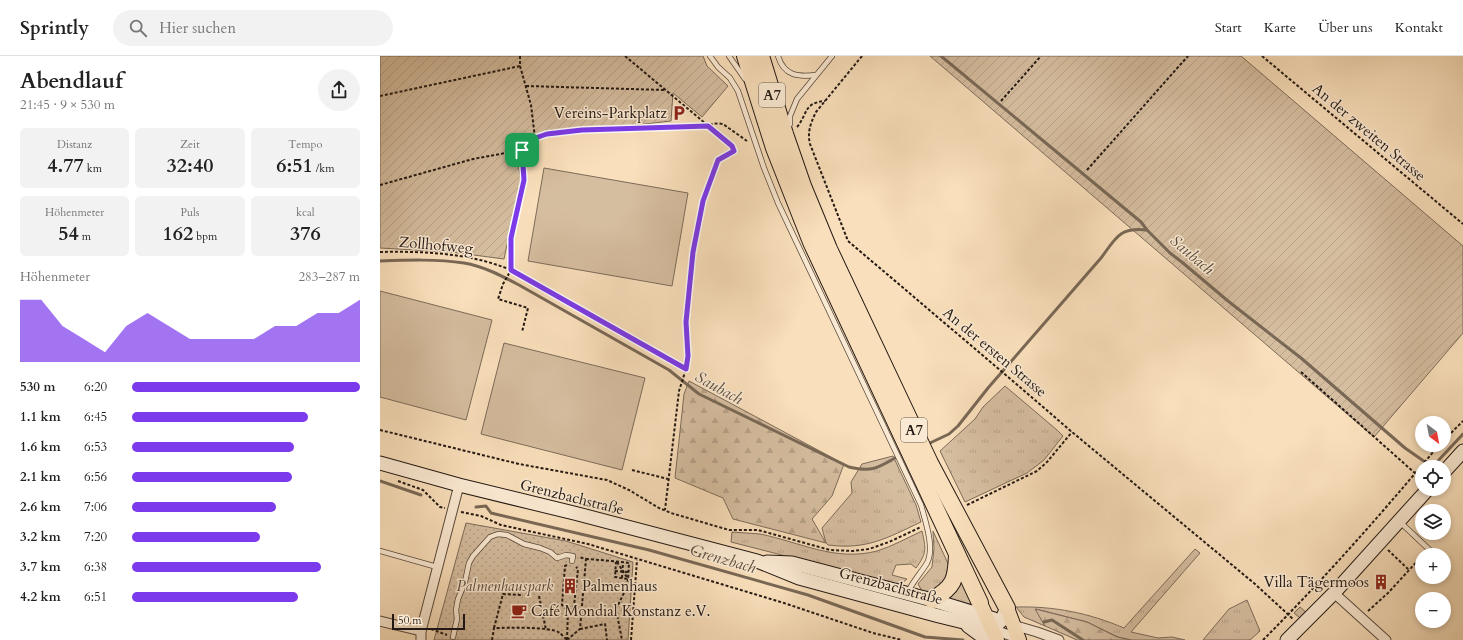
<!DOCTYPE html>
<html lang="de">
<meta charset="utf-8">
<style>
:root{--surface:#fff;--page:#f2f2f2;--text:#222;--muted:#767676;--line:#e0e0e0;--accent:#7c3aed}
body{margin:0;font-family:Cardo,serif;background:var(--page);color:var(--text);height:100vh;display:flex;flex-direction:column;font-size:15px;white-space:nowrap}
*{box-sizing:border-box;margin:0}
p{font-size:13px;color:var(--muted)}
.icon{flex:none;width:22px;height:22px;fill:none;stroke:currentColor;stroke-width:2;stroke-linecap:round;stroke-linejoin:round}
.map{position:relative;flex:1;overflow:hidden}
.sheet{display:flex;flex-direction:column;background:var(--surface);width:380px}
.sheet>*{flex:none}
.needle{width:26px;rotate:148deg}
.buttons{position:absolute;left:1035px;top:360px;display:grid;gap:8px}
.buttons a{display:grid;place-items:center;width:36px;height:36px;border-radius:50%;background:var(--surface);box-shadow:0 2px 6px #0003;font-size:20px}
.scale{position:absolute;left:12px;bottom:10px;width:73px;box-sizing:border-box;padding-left:4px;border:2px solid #241914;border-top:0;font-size:11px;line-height:14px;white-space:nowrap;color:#241914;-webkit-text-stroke:3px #fbead3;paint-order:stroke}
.pin{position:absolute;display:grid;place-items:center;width:34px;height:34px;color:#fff;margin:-17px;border-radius:8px;box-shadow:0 2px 6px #0006}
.round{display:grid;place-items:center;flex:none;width:42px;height:42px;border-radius:21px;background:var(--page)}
.summary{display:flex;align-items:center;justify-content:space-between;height:68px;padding:0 20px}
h1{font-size:22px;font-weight:700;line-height:30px}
.figures{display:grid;grid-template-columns:repeat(3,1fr);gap:6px;height:68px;padding:4px 20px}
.figures div{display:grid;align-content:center;border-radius:6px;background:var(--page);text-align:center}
.figures b{font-size:20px;font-weight:700}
.figures small{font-size:11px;font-weight:400}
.figures p{font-size:11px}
.chart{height:112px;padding:8px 20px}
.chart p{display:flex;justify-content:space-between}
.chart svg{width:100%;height:72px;margin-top:4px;fill:var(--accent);opacity:.7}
ul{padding:0 20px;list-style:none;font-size:13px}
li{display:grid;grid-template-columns:64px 48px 1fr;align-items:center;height:30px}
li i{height:10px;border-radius:5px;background:var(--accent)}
header{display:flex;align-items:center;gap:24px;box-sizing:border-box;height:56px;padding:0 20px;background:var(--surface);border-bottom:1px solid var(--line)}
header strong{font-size:19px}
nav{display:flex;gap:22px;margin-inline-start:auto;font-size:14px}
.search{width:280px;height:36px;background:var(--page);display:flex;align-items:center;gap:10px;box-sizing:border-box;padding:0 14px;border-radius:22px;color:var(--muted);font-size:15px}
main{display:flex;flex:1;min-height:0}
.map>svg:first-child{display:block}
.grass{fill:url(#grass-tufts);stroke:#7c6b5a}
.forest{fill:url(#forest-firs);stroke:#7c6b5a}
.park{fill:url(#park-dots);stroke:#7c6b5a}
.garden{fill:url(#garden-furrows);stroke:#7c6b5a}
.pitch{fill:#d5bd9f;stroke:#7c6b5a}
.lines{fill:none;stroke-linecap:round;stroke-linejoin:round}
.stream{stroke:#796856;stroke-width:3}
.lane-casing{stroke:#594a3e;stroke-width:6}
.street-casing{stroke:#594a3e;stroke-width:11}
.secondary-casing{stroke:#241914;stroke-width:15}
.primary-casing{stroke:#241914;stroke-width:16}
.highway-casing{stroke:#241914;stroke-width:18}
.path{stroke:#241914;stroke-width:2;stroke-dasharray:3 2;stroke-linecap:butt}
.lane{stroke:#fbead3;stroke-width:4.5}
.street{stroke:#fbead3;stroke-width:9}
.secondary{stroke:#fbead3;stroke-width:13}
.primary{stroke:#f9dfbb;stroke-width:14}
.highway{stroke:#f9dfbb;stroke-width:16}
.route-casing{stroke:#fff;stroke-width:8}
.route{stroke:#7c3aed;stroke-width:5}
.labels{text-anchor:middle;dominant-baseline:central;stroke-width:3;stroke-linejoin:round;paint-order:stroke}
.shield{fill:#fbead3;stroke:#64584d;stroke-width:1}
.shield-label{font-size:14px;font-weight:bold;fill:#241914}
.poi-label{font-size:15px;fill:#241914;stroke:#fbead3;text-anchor:end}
.street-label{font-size:15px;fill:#241914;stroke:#fbead3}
.park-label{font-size:15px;font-style:italic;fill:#594a3e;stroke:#fbead3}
.water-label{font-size:16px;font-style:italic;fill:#5c4d40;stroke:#fbead3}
</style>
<header>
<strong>Sprintly</strong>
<div class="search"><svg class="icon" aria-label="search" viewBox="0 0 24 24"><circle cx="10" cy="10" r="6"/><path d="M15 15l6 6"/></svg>Hier suchen</div>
<nav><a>Start</a><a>Karte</a><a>Über uns</a><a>Kontakt</a></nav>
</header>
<main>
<section class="sheet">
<div class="summary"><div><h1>Abendlauf</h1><p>21:45 · 9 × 530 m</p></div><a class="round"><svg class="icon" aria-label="share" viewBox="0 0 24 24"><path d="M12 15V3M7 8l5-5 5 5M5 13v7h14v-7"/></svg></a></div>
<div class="figures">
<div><p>Distanz</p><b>4.77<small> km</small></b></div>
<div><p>Zeit</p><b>32:40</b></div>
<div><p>Tempo</p><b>6:51<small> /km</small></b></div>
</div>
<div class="figures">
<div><p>Höhenmeter</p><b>54<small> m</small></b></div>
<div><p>Puls</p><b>162<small> bpm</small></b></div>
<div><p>kcal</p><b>376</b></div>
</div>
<div class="chart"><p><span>Höhenmeter</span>283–287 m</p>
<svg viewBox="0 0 160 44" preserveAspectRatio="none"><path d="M0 44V6L10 6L20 22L30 30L40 38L50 22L60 14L70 22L80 30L90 30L100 30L110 30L120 22L130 22L140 14L150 14L160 6V44z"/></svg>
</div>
<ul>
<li><b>530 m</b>6:20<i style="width:100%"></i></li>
<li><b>1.1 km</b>6:45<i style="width:77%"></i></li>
<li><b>1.6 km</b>6:53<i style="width:71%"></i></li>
<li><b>2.1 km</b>6:56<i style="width:70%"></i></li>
<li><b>2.6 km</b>7:06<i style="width:63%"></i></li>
<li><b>3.2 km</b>7:20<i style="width:56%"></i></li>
<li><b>3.7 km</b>6:38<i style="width:83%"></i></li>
<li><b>4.2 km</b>6:51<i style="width:73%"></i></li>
</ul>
</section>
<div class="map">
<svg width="1083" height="584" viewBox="0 0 1083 584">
<defs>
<pattern id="grass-tufts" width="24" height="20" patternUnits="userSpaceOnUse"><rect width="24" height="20" fill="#d5bd9f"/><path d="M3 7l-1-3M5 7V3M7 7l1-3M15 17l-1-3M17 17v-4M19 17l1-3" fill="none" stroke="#b7a288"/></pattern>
<pattern id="forest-firs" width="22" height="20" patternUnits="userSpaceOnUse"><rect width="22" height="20" fill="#d5bd9f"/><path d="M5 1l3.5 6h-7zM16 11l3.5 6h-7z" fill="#b7a288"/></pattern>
<pattern id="park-dots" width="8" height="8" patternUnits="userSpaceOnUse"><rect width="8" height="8" fill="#d5bd9f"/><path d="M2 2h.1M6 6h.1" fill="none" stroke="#b7a288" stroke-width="1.8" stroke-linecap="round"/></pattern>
<pattern id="garden-furrows" width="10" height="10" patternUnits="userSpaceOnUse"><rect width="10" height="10" fill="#d5bd9f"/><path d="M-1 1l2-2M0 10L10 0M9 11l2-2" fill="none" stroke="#b7a288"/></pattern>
</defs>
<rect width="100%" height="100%" fill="#f9dfbb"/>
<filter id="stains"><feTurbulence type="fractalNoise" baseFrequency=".005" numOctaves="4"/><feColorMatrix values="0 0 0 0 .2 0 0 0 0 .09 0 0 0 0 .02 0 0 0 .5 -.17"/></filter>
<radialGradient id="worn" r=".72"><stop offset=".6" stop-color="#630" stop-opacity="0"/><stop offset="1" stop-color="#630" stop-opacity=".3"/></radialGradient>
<g class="grass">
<path d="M 625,330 L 677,374 L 683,380 L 664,404 L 647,417 L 585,446 L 560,395 L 595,363 L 603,351 Z"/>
<path d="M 513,400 L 536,449 L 541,466 C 507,482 487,494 448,489 L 446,487 L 442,472 L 472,437 L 471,426 L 482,408 Z"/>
<path d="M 542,475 C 546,493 547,497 536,512 L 531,508 L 516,509 L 512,519 L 527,523 L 522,527 L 515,528 L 351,486 L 352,476 C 361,477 371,477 380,478 C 420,486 455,506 497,495 C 513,490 527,482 542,475 Z"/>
<path d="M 553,475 L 571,514 L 565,529 L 555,536 L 542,535 L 538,528 L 552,511 L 554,493 Z"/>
<path d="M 815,493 L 820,497 L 751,576 L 778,582 L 792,581 L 805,584 L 751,584 L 738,581 L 707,566 L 656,553 L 665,570 L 644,561 L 636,551 C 674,550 709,557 744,572 Z"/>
<path d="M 579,520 L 594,549 L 566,542 Z"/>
<path d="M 867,544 L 880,575 L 870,584 L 823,584 L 849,553 Z"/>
<path d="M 920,551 L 928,558 L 920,562 L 914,557 Z"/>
</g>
<g class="forest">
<path d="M 309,325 L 464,408 L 452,440 L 432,463 L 446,487 L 353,463 L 343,442 L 295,422 L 304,338 Z"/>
<path d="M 655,553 L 707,566 L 737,581 L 751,584 L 697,584 L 665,570 Z"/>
</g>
<path class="park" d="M 86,467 L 186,485 L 253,506 L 248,584 L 54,584 Z"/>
<g class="garden">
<path d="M 0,0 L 323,0 L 327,10 L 348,30 L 322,61 L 293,37 L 291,65 L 248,70 L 171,74 L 151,81 L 138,108 L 141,123 L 124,203 L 71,196 L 0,192 Z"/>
<path d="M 550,0 L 861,0 L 1083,190 L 1083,277 L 994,381 Z"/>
</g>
<g class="pitch">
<path d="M 164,112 L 308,137 L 292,230 L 148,205 Z"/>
<path d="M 0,235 L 112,264 L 86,364 L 0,341 Z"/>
<path d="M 124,287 L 265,322 L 242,414 L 101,378 Z"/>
</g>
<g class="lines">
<g class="stream">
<path d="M 561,0 L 761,166 L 767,174 L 790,197 L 803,207 L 848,245 L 921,302 L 1025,392 L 1048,408 L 1056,407 L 1083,378"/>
<path d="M 0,205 C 28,204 57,203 84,207 C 103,210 122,220 139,229 L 289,314 L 319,338 L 469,411 C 491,416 496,413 515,402"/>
<path d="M 550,387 L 569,378 L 578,370 L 608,332 L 721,202 C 736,182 739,171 767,174"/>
<path d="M 0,425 L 41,439"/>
<path d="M 96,451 L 106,450 L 111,457 L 269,494 L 428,539 L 545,581 L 583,584"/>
<path d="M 664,566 L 672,564 L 703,584"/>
</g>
<defs>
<g id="lane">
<path d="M 330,0 L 338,11 L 350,22 L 358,35 L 384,112 L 398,147 L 541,449 C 545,464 555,492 547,507 C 541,517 533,525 528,536"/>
<path d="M 349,0 L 365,23"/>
<path d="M 398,0 C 404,20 418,21 436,19"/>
<path d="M 408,72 L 410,68 L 410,60 L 417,43 L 452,0"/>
<path d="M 1020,466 L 1055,499"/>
<path d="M 0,495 L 57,511"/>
<path d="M 73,581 L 77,563 L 76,554 L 78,543 L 85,526 L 89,507 L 93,500 L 110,481 L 118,478 L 127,479 L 144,488 L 160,492 L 170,496 L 177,502 L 186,499 L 193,500 L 192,505"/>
</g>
<g id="street">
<path d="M 954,537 L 1006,584"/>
<path d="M 0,565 L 41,575"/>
<path d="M 633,569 L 657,576 L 679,584"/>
<path d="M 612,573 L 640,583"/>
<path d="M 41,584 L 41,575 L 79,429"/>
</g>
<g id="secondary">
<path d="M 0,407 L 79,429 L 194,457 L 377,505 L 419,522 L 559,560 L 612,573 L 621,565 L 627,552"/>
<path d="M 1064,416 L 1083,395"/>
<path d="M 387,506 L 412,507 L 552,544 L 614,563"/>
<path d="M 588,570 L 607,584"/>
<path d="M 907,584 L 954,537 L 1048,433"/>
</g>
<g id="primary">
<path d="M 600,547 L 617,584"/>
<path d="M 627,552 L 639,584"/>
</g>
<g id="highway">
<path d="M 365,0 L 394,92 L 431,186 L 600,547"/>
<path d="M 381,0 L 405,78 L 423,130 L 449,193 L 550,407 L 627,552"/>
<path d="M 552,544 C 574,531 576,524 577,499"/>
</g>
</defs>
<use href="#lane" class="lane-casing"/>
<use href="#street" class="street-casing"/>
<use href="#secondary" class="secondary-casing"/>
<use href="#primary" class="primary-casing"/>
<use href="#highway" class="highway-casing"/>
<g class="path">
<path d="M 140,0 L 140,10 L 151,49 L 155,82"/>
<path d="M 245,0 L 344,83 L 352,90 L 354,95 L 338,104 L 323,145 L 313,196 L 306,266 L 308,300 L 306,313"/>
<path d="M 482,0 L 436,56 C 431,66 427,76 430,88 L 468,185 L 627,320 L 692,376 L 875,528 L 913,563"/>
<path d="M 882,0 L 1083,168"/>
<path d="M 146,30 L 285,34"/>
<path d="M 0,40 L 140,10"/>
<path d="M 621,45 L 661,0"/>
<path d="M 417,71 C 428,58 423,47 445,45"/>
<path d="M 142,94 L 144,124 L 131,182 L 131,214 L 123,228 L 118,243 L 148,252 L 142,276"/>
<path d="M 707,114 L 808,0"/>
<path d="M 0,129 L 93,103 L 142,94 L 155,82 L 167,78 L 202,74 L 328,70 C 333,67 338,67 343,68 L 367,85"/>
<path d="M 0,196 C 44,195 90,197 131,214 L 306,313 L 299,335 L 285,454"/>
<path d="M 921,316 L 1036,418 L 1042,419"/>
<path d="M 0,374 L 139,408 L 227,424 L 249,434 L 279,452 L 291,457 L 349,474 L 378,474 L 450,494 L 473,495 L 489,493 L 509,486 L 541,471"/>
<path d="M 1064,384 L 1083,365"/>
<path d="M 252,414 L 288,423"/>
<path d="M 18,425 L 43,434 L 60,451 L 65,452"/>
<path d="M 587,449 L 657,415 L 667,406 L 692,376"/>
<path d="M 81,456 L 101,460 L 121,469 L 208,488 L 404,547 L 493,577 L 522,584"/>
<path d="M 1008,494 L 1029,514"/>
<path d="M 206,503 C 220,504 235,505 249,507 L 248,523 L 235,521 L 236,506"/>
<path d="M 237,506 L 248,523 L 247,531 L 236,553 L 242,584"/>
<path d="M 187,509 L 185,510 L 182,549 L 188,555"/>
<path d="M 235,515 L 248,516"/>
<path d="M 242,522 L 243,506"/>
<path d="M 159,540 L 166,574"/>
<path d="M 988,555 L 1008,537 L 1042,500"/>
<path d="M 114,572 L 123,538 L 143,539"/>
<path d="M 51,573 L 67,579"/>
<path d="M 200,573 L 225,568 L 227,584"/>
<path d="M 112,584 L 114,572 C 128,572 170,570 180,577 C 182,579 185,582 187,584"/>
<path d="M 187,584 L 200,573 L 206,503 L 199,501"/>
<path d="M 187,584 L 188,555 L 194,550 L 198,513 L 196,511"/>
<path d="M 251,584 L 257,504"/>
<path d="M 883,584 C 945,522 1003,456 1059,389"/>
</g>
<use href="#lane" class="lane"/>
<use href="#street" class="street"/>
<use href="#secondary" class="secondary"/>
<use href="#primary" class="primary"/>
<use href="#highway" class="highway"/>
</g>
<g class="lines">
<defs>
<path id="route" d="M 328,70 L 352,90 L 354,95 L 338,104 L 323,145 L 313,196 L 306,266 L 308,300 L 306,313 L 131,214 L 131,182 L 144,124 L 142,94 L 155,82 L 167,78 L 202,74 Z"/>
</defs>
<use href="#route" class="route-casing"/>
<use href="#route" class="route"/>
</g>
<defs>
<symbol id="parking-bare" viewBox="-9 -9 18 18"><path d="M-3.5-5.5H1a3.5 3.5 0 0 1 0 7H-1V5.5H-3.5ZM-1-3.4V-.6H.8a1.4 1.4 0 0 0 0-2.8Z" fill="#8f2418" stroke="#fbead3" stroke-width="2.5" paint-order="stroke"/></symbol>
<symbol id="building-bare" viewBox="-9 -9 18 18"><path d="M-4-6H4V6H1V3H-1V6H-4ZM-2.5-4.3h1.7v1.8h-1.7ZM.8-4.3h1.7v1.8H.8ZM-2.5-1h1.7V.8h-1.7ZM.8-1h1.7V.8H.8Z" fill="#8f2418" stroke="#fbead3" stroke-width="2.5" paint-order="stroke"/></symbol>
<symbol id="cafe-bare" viewBox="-9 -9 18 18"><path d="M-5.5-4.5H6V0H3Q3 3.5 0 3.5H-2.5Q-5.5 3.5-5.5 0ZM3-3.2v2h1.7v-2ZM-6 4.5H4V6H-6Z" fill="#8f2418" stroke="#fbead3" stroke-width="2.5" paint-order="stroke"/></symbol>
</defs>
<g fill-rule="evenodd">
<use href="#parking-bare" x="288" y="46" width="22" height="22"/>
<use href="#building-bare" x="990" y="515" width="22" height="22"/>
<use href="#building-bare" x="179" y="519" width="22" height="22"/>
<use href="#cafe-bare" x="128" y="544" width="22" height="22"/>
</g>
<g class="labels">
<g class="shield">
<rect x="379" y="27" width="26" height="24" rx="3"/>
<rect x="521" y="362" width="26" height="24" rx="3"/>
</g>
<g class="shield-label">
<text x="392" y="39">A7</text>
<text x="534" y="374">A7</text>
</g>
<g class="poi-label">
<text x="287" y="57">Vereins-Parkplatz</text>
<text x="989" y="526">Villa Tägermoos</text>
<text x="202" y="530" text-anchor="start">Palmenhaus</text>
<text x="151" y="555" text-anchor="start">Café Mondial Konstanz e.V.</text>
</g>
<g class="street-label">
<text transform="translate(989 76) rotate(40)">An der zweiten Strasse</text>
<text transform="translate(56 189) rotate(5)">Zollhofweg</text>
<text transform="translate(615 296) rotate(40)">An der ersten Strasse</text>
<text transform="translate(192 441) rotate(14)">Grenzbachstraße</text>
<text transform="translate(511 530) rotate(15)">Grenzbachstraße</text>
</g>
<g class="park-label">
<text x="125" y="530">Palmenhauspark</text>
</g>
<g class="water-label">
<text transform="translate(812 199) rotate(40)">Saubach</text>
<text transform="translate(339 332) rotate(29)">Saubach</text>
<text transform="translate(343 503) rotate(16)">Grenzbach</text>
</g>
</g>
<rect width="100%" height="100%" filter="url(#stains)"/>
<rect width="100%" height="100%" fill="url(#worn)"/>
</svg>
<div class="buttons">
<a><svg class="needle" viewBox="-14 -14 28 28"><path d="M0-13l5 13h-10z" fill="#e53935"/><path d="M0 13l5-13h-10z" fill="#767676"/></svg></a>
<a><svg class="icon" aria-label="locate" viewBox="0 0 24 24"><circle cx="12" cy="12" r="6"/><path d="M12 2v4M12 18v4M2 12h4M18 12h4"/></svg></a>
<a><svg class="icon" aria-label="layers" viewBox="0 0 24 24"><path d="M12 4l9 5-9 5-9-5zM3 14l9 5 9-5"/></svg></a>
<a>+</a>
<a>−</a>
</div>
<div class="scale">50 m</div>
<div class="pin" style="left:142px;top:94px;background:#1e9e55"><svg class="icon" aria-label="arrive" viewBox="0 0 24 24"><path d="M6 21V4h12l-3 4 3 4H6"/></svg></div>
</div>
</main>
